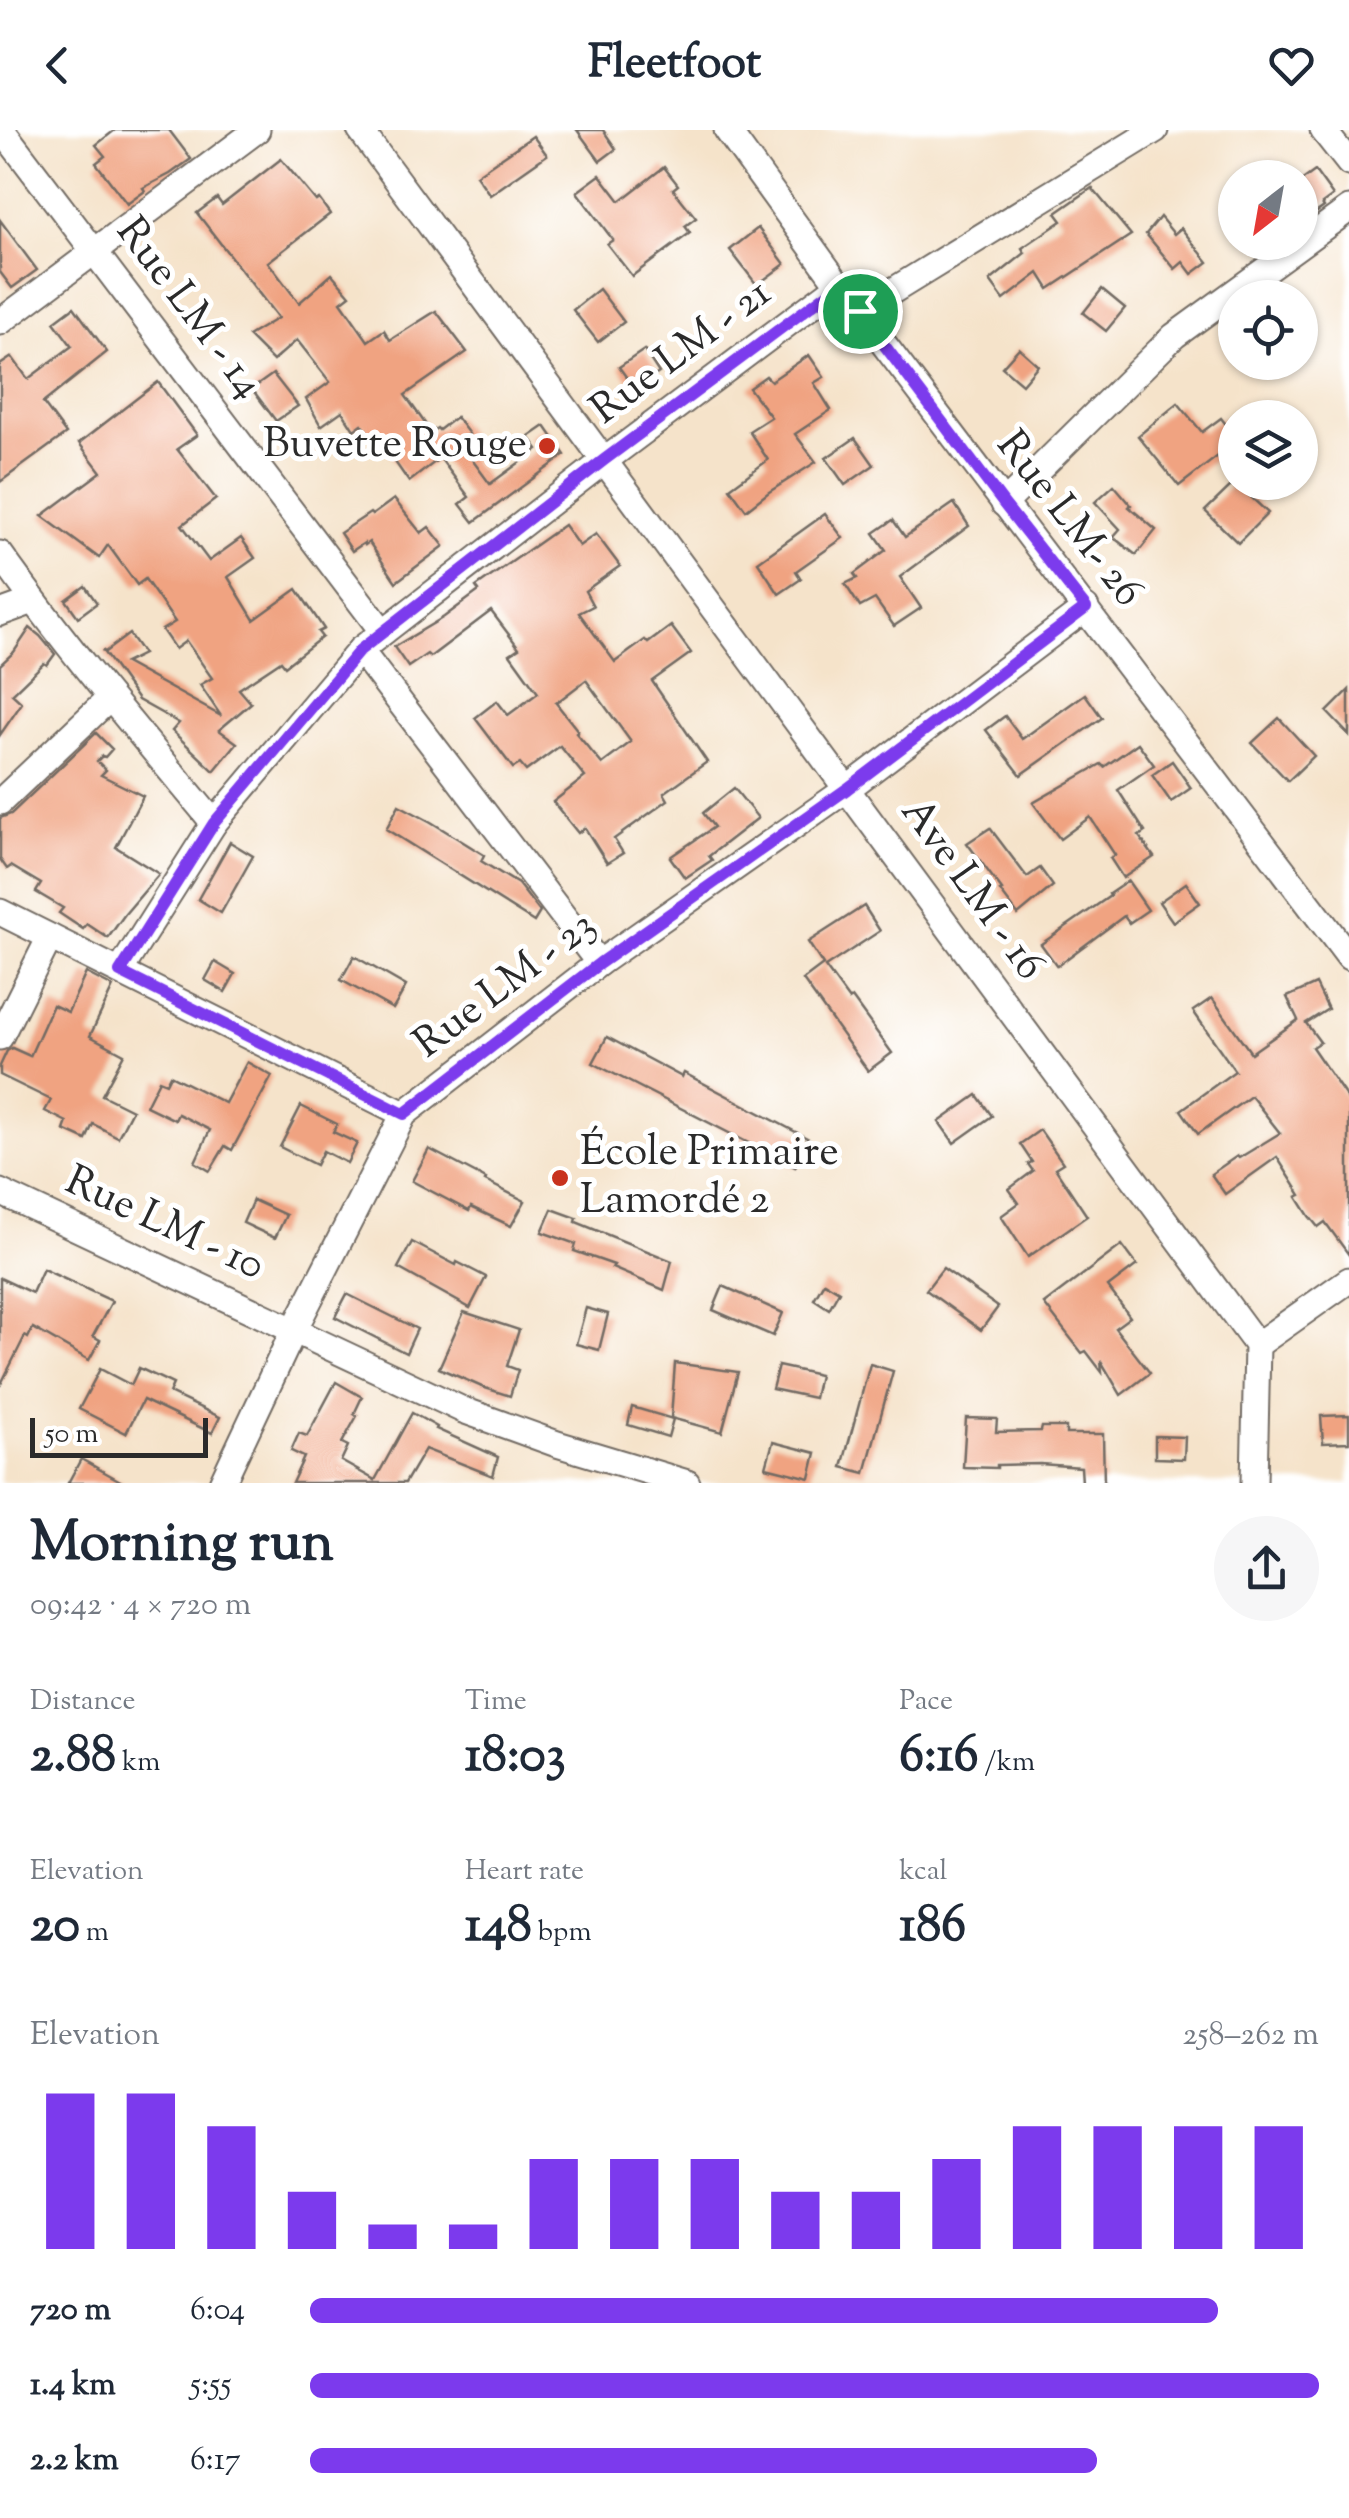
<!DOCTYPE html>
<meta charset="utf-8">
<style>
:root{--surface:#fff;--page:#f6f6f7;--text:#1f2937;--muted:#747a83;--accent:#7c3aed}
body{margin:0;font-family:"Sorts Mill Goudy",serif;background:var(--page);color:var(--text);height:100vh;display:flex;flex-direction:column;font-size:38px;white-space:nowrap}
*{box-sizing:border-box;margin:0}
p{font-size:32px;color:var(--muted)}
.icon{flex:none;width:55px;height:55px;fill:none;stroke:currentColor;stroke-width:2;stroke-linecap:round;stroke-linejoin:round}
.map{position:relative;height:1353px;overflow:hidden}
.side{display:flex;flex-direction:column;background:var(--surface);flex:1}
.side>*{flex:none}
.needle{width:65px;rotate:211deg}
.fabs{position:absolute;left:1218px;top:30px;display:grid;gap:20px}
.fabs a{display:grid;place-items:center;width:100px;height:100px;border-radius:50%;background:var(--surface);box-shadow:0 2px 8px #0004;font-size:50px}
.scale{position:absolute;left:30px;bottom:25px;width:178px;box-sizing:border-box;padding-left:10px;border:5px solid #2b2b2b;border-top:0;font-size:28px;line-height:35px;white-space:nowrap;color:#2b2b2b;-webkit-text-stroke:8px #fff;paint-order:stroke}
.pin{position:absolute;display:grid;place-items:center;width:85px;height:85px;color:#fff;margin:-42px;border:5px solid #fff;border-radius:50%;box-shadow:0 2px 10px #0007}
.round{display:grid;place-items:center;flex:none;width:105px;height:105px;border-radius:52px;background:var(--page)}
.headline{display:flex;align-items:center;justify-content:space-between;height:170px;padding:0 30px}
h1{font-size:55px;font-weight:800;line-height:75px}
.figures{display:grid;grid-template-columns:repeat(3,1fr);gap:15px;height:170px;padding:10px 30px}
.figures div{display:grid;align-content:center}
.figures b{font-size:50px;font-weight:800}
.figures small{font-size:28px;font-weight:400}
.figures p{font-size:28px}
.chart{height:280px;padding:20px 30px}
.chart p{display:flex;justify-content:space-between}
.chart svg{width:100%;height:180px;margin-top:10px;stroke:var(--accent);stroke-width:6}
ul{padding:0 30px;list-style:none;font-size:32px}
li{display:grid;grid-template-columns:160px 120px 1fr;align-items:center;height:75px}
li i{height:25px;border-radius:12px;background:var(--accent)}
header{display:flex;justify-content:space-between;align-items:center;height:130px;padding:0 30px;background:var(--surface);font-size:45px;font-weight:800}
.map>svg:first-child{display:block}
.building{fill:#f0a381;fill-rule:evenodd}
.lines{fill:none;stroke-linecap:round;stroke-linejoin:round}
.minor-casing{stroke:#726b63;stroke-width:29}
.minor{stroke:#fff;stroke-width:25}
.route-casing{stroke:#fff;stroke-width:20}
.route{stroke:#7c3aed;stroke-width:12}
.poi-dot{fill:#c8321e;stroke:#fff;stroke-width:4}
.labels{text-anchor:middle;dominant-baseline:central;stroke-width:10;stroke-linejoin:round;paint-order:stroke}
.street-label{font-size:42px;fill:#2b2b2b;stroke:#fff}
.poi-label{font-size:42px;fill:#2b2b2b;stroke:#fff;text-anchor:end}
</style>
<header><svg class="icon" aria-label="back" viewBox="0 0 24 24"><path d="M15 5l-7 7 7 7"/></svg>Fleetfoot<svg class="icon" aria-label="heart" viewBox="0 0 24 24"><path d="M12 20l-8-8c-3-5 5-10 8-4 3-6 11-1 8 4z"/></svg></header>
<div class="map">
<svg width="1349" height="1353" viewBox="0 0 1349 1353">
<rect width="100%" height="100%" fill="#fff"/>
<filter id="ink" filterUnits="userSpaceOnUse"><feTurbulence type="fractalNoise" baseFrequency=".01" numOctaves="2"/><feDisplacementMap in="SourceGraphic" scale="20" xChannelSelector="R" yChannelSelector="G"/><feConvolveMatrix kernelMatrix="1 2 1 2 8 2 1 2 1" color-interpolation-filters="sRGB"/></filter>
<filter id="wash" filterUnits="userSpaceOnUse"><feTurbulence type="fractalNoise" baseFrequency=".0048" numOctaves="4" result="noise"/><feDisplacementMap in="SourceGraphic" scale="40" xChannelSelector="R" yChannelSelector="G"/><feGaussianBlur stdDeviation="2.25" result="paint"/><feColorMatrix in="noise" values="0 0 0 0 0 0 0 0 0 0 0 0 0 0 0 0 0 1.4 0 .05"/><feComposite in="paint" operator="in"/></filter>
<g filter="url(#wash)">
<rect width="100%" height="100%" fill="#f5e3ca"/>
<g id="blocks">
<g class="building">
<path d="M 115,0 L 169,0 L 191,29 L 170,44 L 143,58 L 145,61 L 127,74 L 96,33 L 105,26 L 96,15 Z"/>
<path d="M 577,0 L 603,0 L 616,19 L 600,31 Z"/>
<path d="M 533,6 L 547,25 L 490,65 L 476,45 Z"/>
<path d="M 281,29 L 316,71 L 319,69 L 330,84 L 268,132 L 299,173 L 332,144 L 350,165 L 341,172 L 368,211 L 384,200 L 390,210 L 436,181 L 467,222 L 405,265 L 431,302 L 437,298 L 439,300 L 456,287 L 469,304 L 459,312 L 490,354 L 538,319 L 529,307 L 545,296 L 565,325 L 474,392 L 460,374 L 469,367 L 440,328 L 409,352 L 379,309 L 375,312 L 362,294 L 354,300 L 342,281 L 321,296 L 306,269 L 330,252 L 297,210 L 273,231 L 248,206 L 278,188 L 197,83 L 217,68 L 222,75 Z"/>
<path d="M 664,37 L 678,55 L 673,59 L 696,88 L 685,96 L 690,103 L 632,146 L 607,114 L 613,110 L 577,62 L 600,45 L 620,71 Z"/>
<path d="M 1315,41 L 1333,66 L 1322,74 L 1324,77 L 1300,94 L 1300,52 Z"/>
<path d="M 1092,58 L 1131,105 L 1049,159 L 1039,143 L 1004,170 L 990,151 L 1025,123 L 1022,118 L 1062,91 L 1056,83 Z"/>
<path d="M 1160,87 L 1174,104 L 1181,98 L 1208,132 L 1192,144 L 1183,132 L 1175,139 L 1146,104 Z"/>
<path d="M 0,90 L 37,140 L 12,158 L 0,142 Z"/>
<path d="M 758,98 L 785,134 L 757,155 L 730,120 Z"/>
<path d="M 599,159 L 624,192 L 598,212 L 573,180 Z"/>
<path d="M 1102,159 L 1125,178 L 1106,201 L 1083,183 Z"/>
<path d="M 74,177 L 107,222 L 43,273 L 66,304 L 0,352 L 0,235 L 12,227 L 28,249 L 72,216 L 54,192 Z"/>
<path d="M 1019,218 L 1038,235 L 1022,254 L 1002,237 Z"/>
<path d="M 644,220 L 659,243 L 635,259 L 619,237 Z"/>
<path d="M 809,225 L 824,247 L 814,253 L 831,280 L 795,304 L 816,332 L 769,362 L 746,380 L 730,358 L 768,330 L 749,301 L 771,287 L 749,258 L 766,246 L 771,251 Z"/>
<path d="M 273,244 L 298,276 L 276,291 L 252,259 Z"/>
<path d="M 158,252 L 197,305 L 177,319 L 216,369 L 182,395 L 209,431 L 241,408 L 255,428 L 228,447 L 254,490 L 297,459 L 324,499 L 318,502 L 322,507 L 285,536 L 281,531 L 239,559 L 251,573 L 219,600 L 237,613 L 214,641 L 172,601 L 179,593 L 138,570 L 102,520 L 105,522 L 129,504 L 143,524 L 125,533 L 221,586 L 200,555 L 212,548 L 186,511 L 175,519 L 162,500 L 175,492 L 145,449 L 137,455 L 108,415 L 99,428 L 42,386 L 101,342 L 79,313 Z"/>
<path d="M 1178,273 L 1202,302 L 1221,288 L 1235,306 L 1235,313 L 1179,356 L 1138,306 Z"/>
<path d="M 855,308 L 874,335 L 845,355 L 826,328 Z"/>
<path d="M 1235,352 L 1268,383 L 1238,413 L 1205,381 Z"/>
<path d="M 1114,355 L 1131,375 L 1129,377 L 1156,400 L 1136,425 L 1113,407 L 1120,399 L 1095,372 Z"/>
<path d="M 394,369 L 421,403 L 429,397 L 444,416 L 396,452 L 369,412 L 365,415 L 364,413 L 352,421 L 340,403 L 370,383 L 372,385 Z"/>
<path d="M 954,373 L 969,396 L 900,447 L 921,478 L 894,496 L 875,469 L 860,477 L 845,454 L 857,448 L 854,444 L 886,420 L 874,403 L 893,390 L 905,407 Z"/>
<path d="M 825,384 L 843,408 L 796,441 L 801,449 L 779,464 L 758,432 Z"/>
<path d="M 564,395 L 579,416 L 596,404 L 620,436 L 585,461 L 593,476 L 579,483 L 615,532 L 645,510 L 648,513 L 671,496 L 691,523 L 652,551 L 707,632 L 664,663 L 668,670 L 614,709 L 623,723 L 607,733 L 585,698 L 578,703 L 553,672 L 585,647 L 560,616 L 526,641 L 520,634 L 513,638 L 475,588 L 497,571 L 508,585 L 538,563 L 510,524 L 519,518 L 491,481 L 430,527 L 427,524 L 408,537 L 394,517 L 444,487 L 479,461 L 476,457 ZM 586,550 L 631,612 L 602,634 L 576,603 L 578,601 L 556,573 Z"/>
<path d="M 85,456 L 97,473 L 78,487 L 66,470 Z"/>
<path d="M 30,498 L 40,506 L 55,524 L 47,535 L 44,533 L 12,564 L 22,573 L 0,605 L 0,535 L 14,522 Z"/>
<path d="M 1349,560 L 1349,605 L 1327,582 Z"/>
<path d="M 1085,564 L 1102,588 L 1021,645 L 986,600 L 1005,586 L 1022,609 Z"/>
<path d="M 1279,588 L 1314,626 L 1288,651 L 1252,613 Z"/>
<path d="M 96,603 L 112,619 L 105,627 L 102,626 L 97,631 L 106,640 L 101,645 L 143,666 L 116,717 L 159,744 L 125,784 L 108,808 L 87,794 L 83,799 L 59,783 L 63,778 L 36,762 L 41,754 L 11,736 L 7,739 L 0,729 L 0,688 L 11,684 Z"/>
<path d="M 1138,613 L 1154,635 L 1118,660 L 1145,702 L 1139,706 L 1154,727 L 1123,748 L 1110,728 L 1115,725 L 1090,687 L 1060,709 L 1033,673 L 1101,634 L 1104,637 Z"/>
<path d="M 1172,631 L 1191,658 L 1171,672 L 1152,645 Z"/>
<path d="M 734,658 L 758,688 L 709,726 L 712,730 L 685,748 L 670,727 L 714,697 L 703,683 Z"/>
<path d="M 399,675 L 431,692 L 484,725 L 481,731 L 518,754 L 540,782 L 534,792 L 386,699 Z"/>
<path d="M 990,698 L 1027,747 L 1040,738 L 1053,756 L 1018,785 L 1000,761 L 1002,760 L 967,713 Z"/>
<path d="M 230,712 L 253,726 L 221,783 L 198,769 Z"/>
<path d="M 1128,751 L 1148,780 L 1129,793 L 1124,786 L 1057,836 L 1041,814 L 1110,766 L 1109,764 Z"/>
<path d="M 1186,753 L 1200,773 L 1173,792 L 1159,772 Z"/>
<path d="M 864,776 L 880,801 L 825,837 L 849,870 L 852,868 L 892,923 L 868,941 L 803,850 L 823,835 L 808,812 Z"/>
<path d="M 354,826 L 406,856 L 393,879 L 341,850 Z"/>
<path d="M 215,832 L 235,844 L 225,862 L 205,850 Z"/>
<path d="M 86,843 L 113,857 L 90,906 L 124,924 L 102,965 L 132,980 L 118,1007 L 93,994 L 86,1010 L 64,1000 L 67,992 L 45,981 L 51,970 L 0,945 L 0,936 L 7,921 L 12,918 L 30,926 L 53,875 L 68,882 Z"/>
<path d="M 1316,854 L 1328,879 L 1306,893 L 1320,912 L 1312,917 L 1349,971 L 1349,1125 L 1325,1092 L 1318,1097 L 1309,1086 L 1297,1067 L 1301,1065 L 1277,1027 L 1225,1064 L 1211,1044 L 1237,1026 L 1239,1028 L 1280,1003 L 1251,966 L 1198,1004 L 1181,980 L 1235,941 L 1193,881 L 1212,868 L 1251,923 L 1298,890 L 1287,867 Z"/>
<path d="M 607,907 L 682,947 L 684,943 L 809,1009 L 795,1037 L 593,933 Z"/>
<path d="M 247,932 L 272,946 L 232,1020 L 225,1016 L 210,1041 L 195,1032 L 210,1000 L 178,984 L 175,990 L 146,976 L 159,950 L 166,953 L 170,945 L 225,973 Z"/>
<path d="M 977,965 L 992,986 L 954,1013 L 939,992 Z"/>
<path d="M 301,976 L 337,994 L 333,1002 L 357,1013 L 347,1033 L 323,1021 L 316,1035 L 280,1017 Z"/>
<path d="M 1040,1000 L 1063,1033 L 1055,1038 L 1087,1086 L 1028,1127 L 1001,1086 L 1019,1073 L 1009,1059 L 1033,1041 L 1028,1034 L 1032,1032 L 1020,1014 Z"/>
<path d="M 429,1019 L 486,1049 L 485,1051 L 525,1071 L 511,1096 L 471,1077 L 469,1081 L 412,1051 Z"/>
<path d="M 253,1070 L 286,1085 L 275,1108 L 243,1093 Z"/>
<path d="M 552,1079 L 577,1088 L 576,1092 L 672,1131 L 664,1160 L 612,1138 L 614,1135 L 574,1121 L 576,1114 L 542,1102 Z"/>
<path d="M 412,1112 L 456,1135 L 457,1132 L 486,1147 L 470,1178 L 398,1138 Z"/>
<path d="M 1122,1115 L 1137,1135 L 1108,1157 L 1130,1187 L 1115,1198 L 1150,1243 L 1121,1265 L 1101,1231 L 1102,1242 L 1086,1221 L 1082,1223 L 1044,1174 Z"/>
<path d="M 943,1138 L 998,1177 L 981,1200 L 926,1160 Z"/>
<path d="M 43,1139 L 112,1171 L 93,1206 L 100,1210 L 89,1230 L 33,1198 L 28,1208 L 25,1206 L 0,1256 L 0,1148 L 32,1163 Z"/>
<path d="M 824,1152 L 839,1161 L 829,1179 L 814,1169 Z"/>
<path d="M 723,1156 L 783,1183 L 773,1206 L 713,1180 Z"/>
<path d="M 347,1164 L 417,1199 L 406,1223 L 335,1187 Z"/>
<path d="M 586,1178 L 608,1184 L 599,1220 L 576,1214 Z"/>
<path d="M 464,1182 L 519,1200 L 507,1236 L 518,1240 L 510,1266 L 482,1257 L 439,1238 Z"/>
<path d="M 675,1233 L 738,1242 L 722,1302 L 671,1288 Z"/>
<path d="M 870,1234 L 893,1241 L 865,1343 L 842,1337 Z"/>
<path d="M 778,1236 L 819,1245 L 814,1268 L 772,1259 Z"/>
<path d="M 139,1238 L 173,1254 L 169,1263 L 220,1287 L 212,1303 L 143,1270 L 126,1303 L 79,1279 L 100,1239 L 131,1255 Z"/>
<path d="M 336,1252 L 362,1267 L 354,1284 L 357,1286 L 342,1313 L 348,1316 L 341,1331 L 375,1350 L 412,1283 L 437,1297 L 436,1299 L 498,1327 L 493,1346 L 425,1319 L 405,1353 L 292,1353 L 304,1327 L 291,1321 L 299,1303 L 307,1306 Z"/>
<path d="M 632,1277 L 673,1289 L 668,1307 L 628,1295 Z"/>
<path d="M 1349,1285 L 1349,1312 L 1323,1313 L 1321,1286 Z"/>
<path d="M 966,1288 L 997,1289 L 996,1302 L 1041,1301 L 1042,1297 L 1066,1297 L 1066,1304 L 1103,1304 L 1104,1353 L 1082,1353 L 1081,1337 L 1040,1334 L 997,1335 L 997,1338 L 963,1337 Z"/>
<path d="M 1155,1306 L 1185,1307 L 1184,1329 L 1155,1328 Z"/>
<path d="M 773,1312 L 816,1323 L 810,1348 L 766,1337 Z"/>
<path d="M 81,1329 L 124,1353 L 68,1353 Z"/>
</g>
</g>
</g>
<g filter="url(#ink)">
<use href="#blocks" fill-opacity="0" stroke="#726b63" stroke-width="2.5"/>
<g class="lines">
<defs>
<g id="minor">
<path d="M 2,0 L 383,502"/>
<path d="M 360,0 L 1257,1215 L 1254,1353"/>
<path d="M 727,0 L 839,155 L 1349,827"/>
<path d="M 1323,0 L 1349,33"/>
<path d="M 860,181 L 1155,0"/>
<path d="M 0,192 L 257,0"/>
<path d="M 1004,374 L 1174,206 L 1349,79"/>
<path d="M 0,424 C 66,517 141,605 214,693"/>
<path d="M 0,483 L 33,471"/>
<path d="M 360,520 L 599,833"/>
<path d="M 0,672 L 110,568"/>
<path d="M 0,782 L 404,984"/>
<path d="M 120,841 L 214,693 L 360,520 L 604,331 L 839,155"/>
<path d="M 0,907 L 50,807"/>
<path d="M 0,1062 L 463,1280 L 557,1314 L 687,1353"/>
<path d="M 1257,1215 L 1349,1150"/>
<path d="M 222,1353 L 294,1200 L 404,984 L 599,833 L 847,659 L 1086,478"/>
</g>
</defs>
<use href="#minor" class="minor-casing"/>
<use href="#minor" class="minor"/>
</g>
</g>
<g class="lines" filter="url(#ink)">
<defs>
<path id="route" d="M 839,155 L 1004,374 L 1086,478 L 847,659 L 600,833 L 404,984 L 120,842 L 214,693 L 360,520 L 604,330 Z"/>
</defs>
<use href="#route" class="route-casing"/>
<use href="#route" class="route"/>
</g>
<g class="poi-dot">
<circle cx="547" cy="316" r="10"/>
<circle cx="560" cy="1048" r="10"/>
</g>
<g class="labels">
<g class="street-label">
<text transform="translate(188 179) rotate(53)">Rue LM - 14</text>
<text transform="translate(682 223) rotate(-37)">Rue LM - 21</text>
<text transform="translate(1068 390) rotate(52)">Rue LM- 26</text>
<text transform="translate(971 760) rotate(54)">Ave LM - 16</text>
<text transform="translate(506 856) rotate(-37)">Rue LM - 23</text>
<text transform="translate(164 1095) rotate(25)">Rue LM - 10</text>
</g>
<g class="poi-label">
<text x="527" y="316">Buvette Rouge</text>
<text x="580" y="1024" text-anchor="start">École Primaire<tspan x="580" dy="48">Lamordé 2</tspan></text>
</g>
</g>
</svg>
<div class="fabs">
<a><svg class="needle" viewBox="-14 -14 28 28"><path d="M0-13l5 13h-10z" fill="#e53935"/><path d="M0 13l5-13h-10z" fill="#747a83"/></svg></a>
<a><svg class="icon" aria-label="locate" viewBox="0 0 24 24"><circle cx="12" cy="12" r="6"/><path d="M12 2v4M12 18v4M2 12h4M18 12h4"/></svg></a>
<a><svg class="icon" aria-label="layers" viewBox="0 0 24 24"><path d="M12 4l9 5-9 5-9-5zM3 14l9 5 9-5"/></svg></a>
</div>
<div class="scale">50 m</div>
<div class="pin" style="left:860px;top:181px;background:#1e9e55"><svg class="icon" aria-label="arrive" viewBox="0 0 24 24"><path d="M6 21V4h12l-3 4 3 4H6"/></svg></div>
</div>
<section class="side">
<div class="headline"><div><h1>Morning run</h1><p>09:42 · 4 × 720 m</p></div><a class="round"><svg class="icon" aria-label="share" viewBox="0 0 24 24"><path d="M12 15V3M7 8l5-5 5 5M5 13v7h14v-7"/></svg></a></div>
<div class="figures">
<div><p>Distance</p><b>2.88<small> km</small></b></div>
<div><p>Time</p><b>18:03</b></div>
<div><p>Pace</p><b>6:16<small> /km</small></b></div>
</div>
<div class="figures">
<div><p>Elevation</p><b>20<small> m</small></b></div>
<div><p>Heart rate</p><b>148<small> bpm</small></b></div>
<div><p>kcal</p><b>186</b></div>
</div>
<div class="chart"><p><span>Elevation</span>258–262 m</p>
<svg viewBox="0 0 160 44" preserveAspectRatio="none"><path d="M5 44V6M15 44V6M25 44V14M35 44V30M45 44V38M55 44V38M65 44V22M75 44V22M85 44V22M95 44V30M105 44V30M115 44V22M125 44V14M135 44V14M145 44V14M155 44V14"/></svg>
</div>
<ul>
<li><b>720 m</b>6:04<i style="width:90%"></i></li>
<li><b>1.4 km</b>5:55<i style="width:100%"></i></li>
<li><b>2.2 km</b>6:17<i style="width:78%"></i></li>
</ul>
</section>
